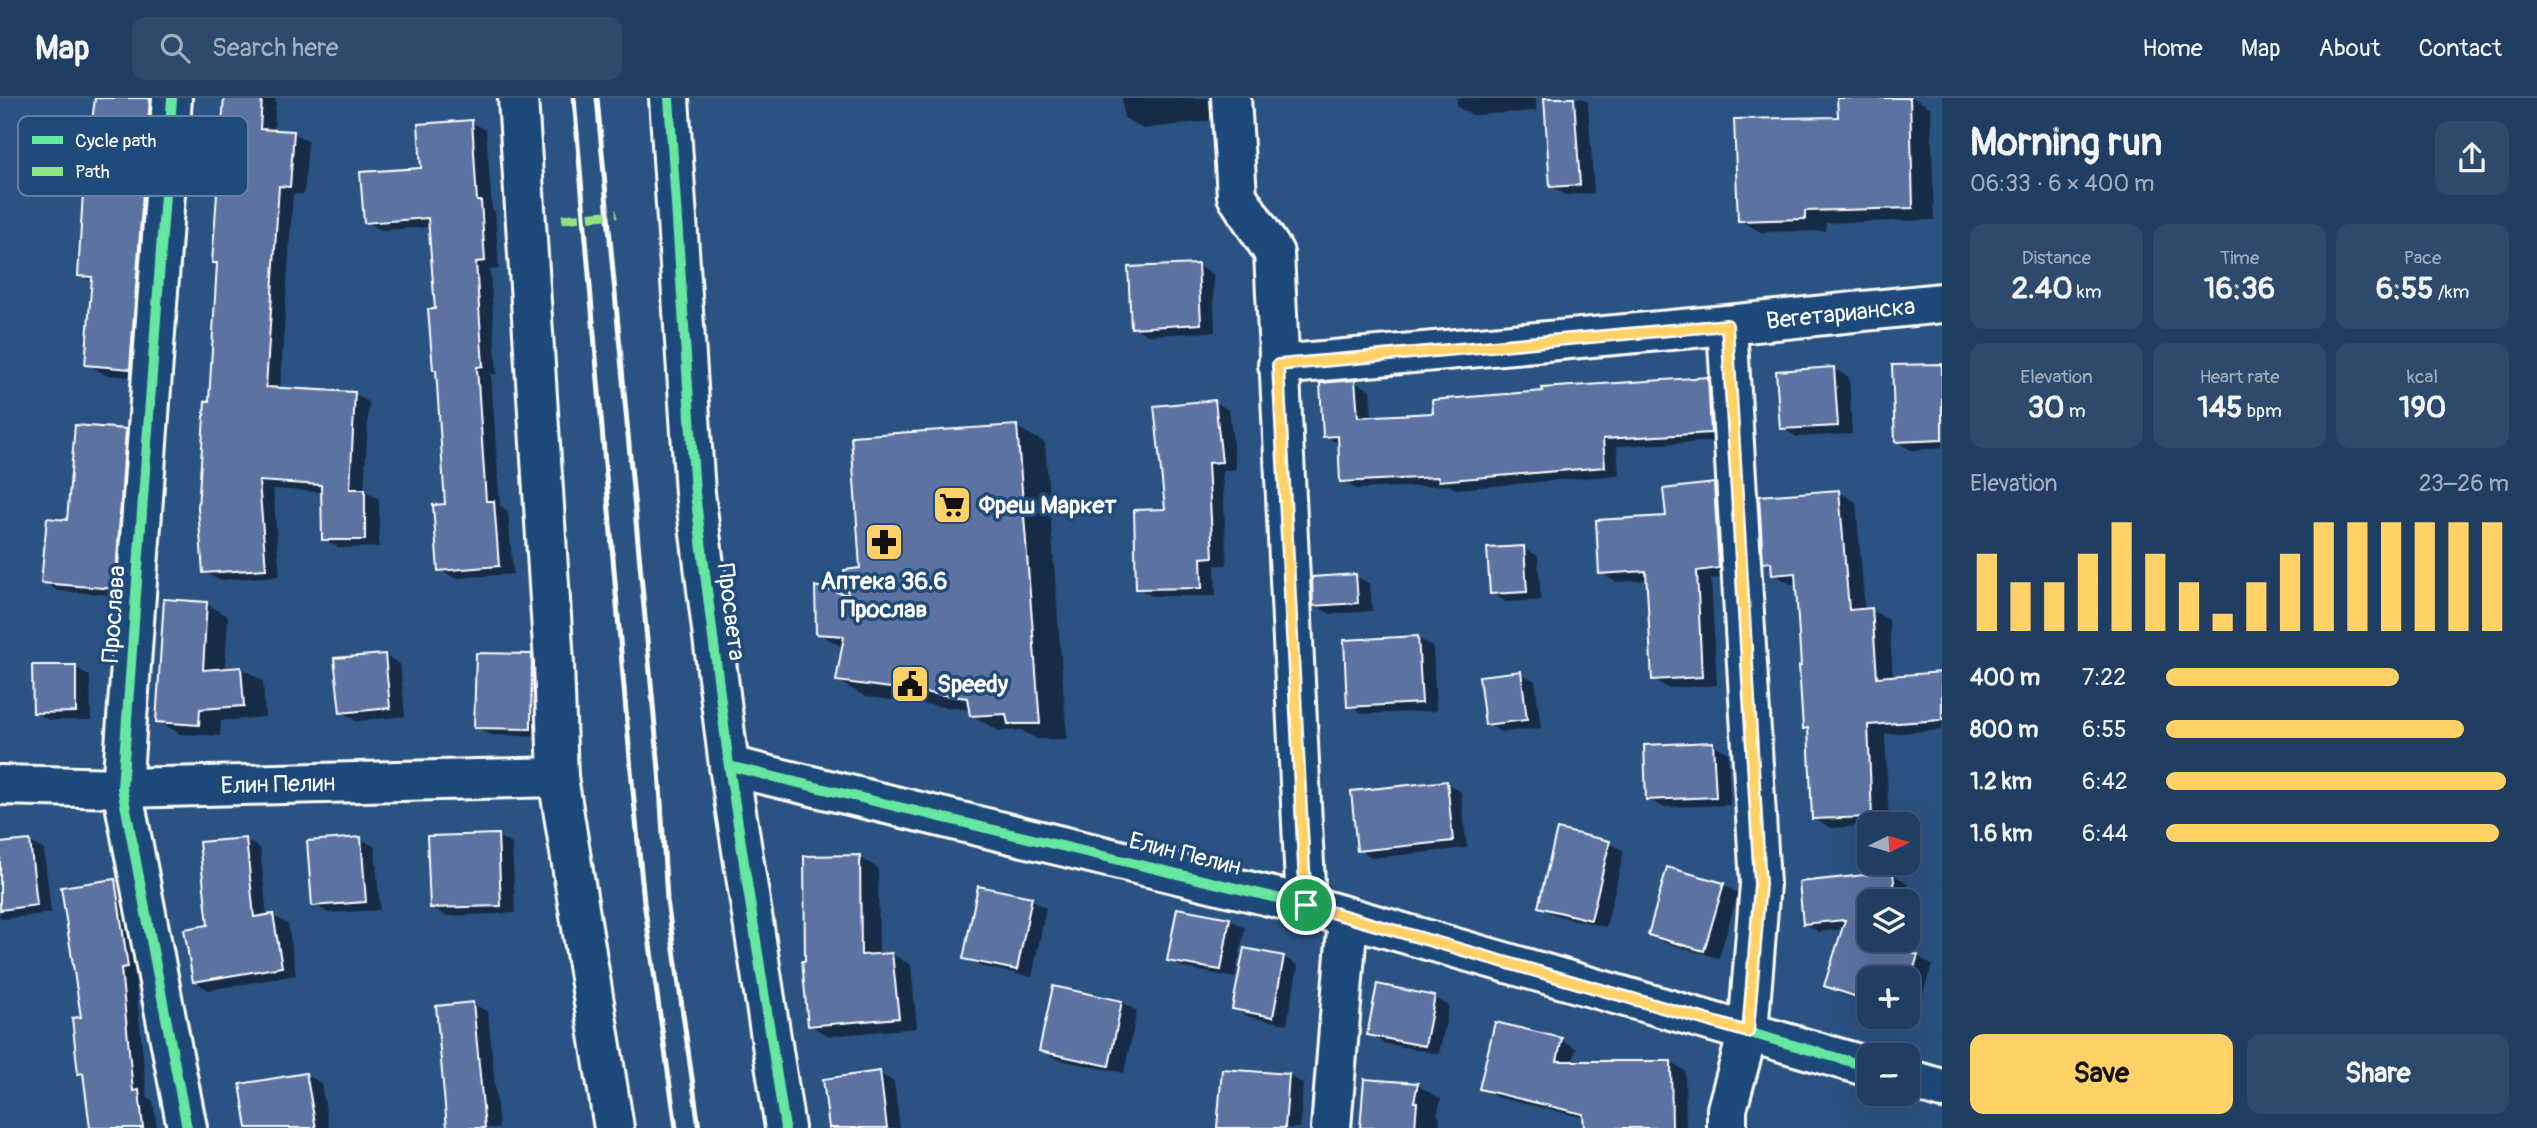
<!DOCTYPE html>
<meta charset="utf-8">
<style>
:root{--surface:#203e62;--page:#2d496b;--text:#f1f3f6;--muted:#a2aebe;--line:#3d5777;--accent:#ffd166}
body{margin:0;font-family:Pangolin,sans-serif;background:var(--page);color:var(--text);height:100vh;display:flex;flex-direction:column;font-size:26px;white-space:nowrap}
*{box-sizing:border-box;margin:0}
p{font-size:23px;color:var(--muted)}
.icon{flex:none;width:38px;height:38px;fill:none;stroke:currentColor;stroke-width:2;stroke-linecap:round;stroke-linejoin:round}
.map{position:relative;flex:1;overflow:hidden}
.sheet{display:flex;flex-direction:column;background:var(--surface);width:595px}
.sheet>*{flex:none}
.needle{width:46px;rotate:85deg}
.controls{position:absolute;left:1857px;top:714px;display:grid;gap:14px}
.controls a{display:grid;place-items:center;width:63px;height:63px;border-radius:14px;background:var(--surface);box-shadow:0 7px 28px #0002,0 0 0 2px var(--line);font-size:35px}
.pin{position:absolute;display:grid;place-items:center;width:60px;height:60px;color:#fff;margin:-30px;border:4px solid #fff;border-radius:50%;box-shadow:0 2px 7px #0007}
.round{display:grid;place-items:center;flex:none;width:74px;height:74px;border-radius:14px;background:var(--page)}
.headline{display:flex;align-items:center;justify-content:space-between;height:119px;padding:0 28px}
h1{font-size:38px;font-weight:700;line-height:52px}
.figures{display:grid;grid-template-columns:repeat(3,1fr);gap:10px;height:119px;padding:7px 28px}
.figures div{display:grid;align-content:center;border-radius:14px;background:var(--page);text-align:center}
.figures b{font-size:30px;font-weight:700}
.figures small{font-size:19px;font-weight:400}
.figures p{font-size:19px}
.chart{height:196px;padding:14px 28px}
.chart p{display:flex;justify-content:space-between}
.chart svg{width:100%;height:126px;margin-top:7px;stroke:var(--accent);stroke-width:6}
.button{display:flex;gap:14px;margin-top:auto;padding:14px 28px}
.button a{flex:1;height:80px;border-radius:14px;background:var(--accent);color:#111;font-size:28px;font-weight:700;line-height:80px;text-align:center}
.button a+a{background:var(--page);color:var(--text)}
ul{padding:0 28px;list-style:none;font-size:23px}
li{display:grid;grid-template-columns:112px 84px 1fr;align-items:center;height:52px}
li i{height:18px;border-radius:9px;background:var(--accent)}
header{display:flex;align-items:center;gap:42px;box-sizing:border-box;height:98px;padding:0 35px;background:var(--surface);border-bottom:2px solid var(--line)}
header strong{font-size:33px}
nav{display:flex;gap:38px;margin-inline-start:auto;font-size:24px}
.search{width:490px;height:63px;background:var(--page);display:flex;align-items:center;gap:18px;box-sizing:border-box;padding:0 24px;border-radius:14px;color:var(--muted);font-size:26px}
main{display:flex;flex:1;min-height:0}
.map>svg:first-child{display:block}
.shadow{fill:#0007;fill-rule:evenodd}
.building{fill:#5b73a2;stroke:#fff;stroke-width:2}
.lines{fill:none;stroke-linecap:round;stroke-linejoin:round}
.street-casing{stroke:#fff;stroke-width:44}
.secondary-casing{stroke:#fff;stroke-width:44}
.street{stroke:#1f4a7a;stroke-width:38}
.secondary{stroke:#1f4a7a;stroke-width:38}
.rail{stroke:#fff;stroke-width:5}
.quiet{stroke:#91e382;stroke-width:9;stroke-dasharray:18 9;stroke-linecap:butt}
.cycleway-casing{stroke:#1f4a7a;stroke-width:15}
.cycleway{stroke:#66e7a1;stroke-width:10}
.route-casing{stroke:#fff;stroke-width:14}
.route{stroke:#ffd166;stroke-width:9}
.labels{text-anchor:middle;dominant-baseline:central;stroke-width:7;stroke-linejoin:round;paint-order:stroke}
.street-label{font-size:24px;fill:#fff;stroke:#1f4a7a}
.poi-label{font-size:24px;font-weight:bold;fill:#fff;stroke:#1f4a7a;text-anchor:start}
.key{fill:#1f4a7a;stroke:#6280a2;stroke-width:2}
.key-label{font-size:19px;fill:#fff}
</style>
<header>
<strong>Map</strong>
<div class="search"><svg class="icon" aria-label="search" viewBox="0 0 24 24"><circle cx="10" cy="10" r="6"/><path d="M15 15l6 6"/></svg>Search here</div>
<nav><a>Home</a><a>Map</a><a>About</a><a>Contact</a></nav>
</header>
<main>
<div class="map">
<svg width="1942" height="1030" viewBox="0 0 1942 1030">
<rect width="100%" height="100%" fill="#2a5282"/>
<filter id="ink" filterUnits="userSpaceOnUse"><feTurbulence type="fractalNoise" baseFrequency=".0143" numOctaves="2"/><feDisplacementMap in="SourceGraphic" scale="14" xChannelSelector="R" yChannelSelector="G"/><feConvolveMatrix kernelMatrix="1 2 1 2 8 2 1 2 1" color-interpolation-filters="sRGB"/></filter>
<g filter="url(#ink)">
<g class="shadow">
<path d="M 97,0 L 174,0 L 149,280 L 106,277 L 87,266 L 93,185 L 80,177 Z"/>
<path d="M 227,0 L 276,0 L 274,34 L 293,35 L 308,43 L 304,96 L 293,96 L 280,292 L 355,296 L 369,304 L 364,392 L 379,401 L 379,449 L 339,450 L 324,441 L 323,394 L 273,391 L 280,478 L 219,482 L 204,474 L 210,305 L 219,167 L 214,164 Z"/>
<path d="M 1122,0 L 1214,0 L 1217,22 L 1143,31 L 1124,20 Z"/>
<path d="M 1457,0 L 1536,0 L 1536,13 L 1472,17 L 1457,9 Z"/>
<path d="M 1546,0 L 1582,0 L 1588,4 L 1594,95 L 1566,97 L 1551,88 Z"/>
<path d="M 1839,0 L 1914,0 L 1931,10 L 1934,122 L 1826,125 L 1826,133 L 1761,134 L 1739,122 L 1839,20 Z"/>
<path d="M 471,24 L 486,32 L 492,111 L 495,113 L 499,171 L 490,172 L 497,276 L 491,276 L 500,408 L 508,413 L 513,476 L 454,480 L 440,472 L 447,408 L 431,129 L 381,132 L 366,124 Z"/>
<path d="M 1198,168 L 1213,176 L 1215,234 L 1148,237 L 1133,229 Z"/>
<path d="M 1942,267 L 1942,350 L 1911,352 L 1896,343 Z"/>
<path d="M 1834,271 L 1849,279 L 1852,336 L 1797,339 L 1782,330 Z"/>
<path d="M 1708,281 L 1723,289 L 1726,343 L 1617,348 L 1619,377 L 1455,391 L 1449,387 L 1356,391 L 1342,383 L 1340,346 L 1325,338 L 1355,284 L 1370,292 L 1372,320 L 1435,317 Z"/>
<path d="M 1215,304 L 1229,312 L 1236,371 L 1222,373 L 1227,467 L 1215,467 L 1216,498 L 1152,498 L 1137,490 L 1166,412 Z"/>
<path d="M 1017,329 L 1045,345 L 1067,641 L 1037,641 L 1021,632 L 999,633 L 971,617 L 970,612 L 866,599 L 838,583 L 844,550 L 818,535 Z"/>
<path d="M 126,333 L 140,342 L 129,498 L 58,493 L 43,484 Z"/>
<path d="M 1714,387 L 1729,395 L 1734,478 L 1711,481 L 1717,587 L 1668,590 L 1653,581 L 1648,482 L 1616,484 L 1601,475 L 1668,419 Z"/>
<path d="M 1839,394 L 1856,404 L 1865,513 L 1871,512 L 1889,522 L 1893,579 L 1942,576 L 1942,632 L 1885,636 L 1889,726 L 1831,730 L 1813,720 L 1810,633 L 1804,630 L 1803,570 L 1797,485 L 1791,486 L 1773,476 L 1773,469 L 1765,464 Z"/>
<path d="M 1523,450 L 1538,458 L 1541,502 L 1506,504 L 1492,495 Z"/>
<path d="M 1355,478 L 1370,486 L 1372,513 L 1330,516 L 1315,507 Z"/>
<path d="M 206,506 L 228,518 L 225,572 L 241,570 L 263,583 L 265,619 L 221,623 L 220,638 L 180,636 L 158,623 Z"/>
<path d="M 1418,540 L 1433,549 L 1436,613 L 1364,616 L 1349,608 Z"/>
<path d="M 385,557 L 400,566 L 405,618 L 356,623 L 342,614 Z"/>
<path d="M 531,558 L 546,567 L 545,638 L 491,637 L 476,629 Z"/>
<path d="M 75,569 L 90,578 L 91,622 L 49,622 L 34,614 Z"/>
<path d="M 1520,575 L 1535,583 L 1541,630 L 1501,634 L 1487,626 Z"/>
<path d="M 1713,646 L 1728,655 L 1730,707 L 1663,709 L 1648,701 Z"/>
<path d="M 1446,685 L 1461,694 L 1467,750 L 1373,760 L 1359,752 Z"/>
<path d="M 497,738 L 512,746 L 515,815 L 446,818 L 431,809 Z"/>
<path d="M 361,741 L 375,749 L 380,812 L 329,815 L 314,807 Z"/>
<path d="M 245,742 L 260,750 L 267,818 L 273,818 L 288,826 L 296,877 L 209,892 L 194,883 L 209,828 Z"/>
<path d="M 29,743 L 44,752 L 51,815 L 3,821 L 0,819 L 0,747 Z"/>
<path d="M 1609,745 L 1624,753 L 1606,829 L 1555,817 L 1540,808 Z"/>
<path d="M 859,759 L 878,770 L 879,858 L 892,856 L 911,867 L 917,930 L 829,938 L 810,927 L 807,864 Z"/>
<path d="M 1893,776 L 1907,785 L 1915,857 L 1932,867 L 1915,920 L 1908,918 L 1908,880 L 1869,880 L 1869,905 L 1841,896 L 1826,887 L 1844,831 L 1819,834 L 1804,825 ZM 1869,803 L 1908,803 L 1908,842 L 1869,842 Z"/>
<path d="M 115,783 L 130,791 L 143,877 L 135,878 L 147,999 L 153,1003 L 157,1030 L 92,1030 L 85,978 L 79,975 Z"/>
<path d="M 1723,787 L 1738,795 L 1719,860 L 1665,845 L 1650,836 Z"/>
<path d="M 1031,801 L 1046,810 L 1032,879 L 980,868 L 965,860 Z"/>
<path d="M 1179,812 L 1230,821 L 1245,830 L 1235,880 L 1184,870 L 1169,862 Z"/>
<path d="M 1284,859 L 1298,868 L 1287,926 L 1249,919 L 1234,910 Z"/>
<path d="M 1054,890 L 1122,904 L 1137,913 L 1124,975 L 1056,961 L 1041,952 Z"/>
<path d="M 1434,899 L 1449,908 L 1439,956 L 1383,945 L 1369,936 Z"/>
<path d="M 473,906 L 488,914 L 499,1030 L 449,1030 Z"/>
<path d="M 1561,942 L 1576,950 L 1573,965 L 1670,964 L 1685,973 L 1686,1030 L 1585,1030 L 1585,1020 L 1496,999 L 1481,990 Z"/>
<path d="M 879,975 L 894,984 L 900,1030 L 831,1030 Z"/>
<path d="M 306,976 L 321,985 L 329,1030 L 249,1030 Z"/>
<path d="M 1289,977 L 1303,986 L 1300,1030 L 1219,1030 Z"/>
<path d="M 1417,987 L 1441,1001 L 1437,1018 L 1440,1019 L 1439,1030 L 1362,1030 Z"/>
</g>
<g class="building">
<path d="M 95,0 L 150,0 L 130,271 L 85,267 L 92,179 L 78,178 L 83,94 Z"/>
<path d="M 224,0 L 262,0 L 260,31 L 294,33 L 290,89 L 279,88 L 266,289 L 355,294 L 350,391 L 365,391 L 365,442 L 322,442 L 321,387 L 259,383 L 266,471 L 203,475 L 198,410 L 205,303 L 209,303 L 217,165 L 212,165 Z"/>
<path d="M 1544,0 L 1574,0 L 1580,87 L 1550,89 Z"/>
<path d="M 1837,0 L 1910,0 L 1913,110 L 1805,113 L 1805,121 L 1738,123 L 1734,21 L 1838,19 Z"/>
<path d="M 472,22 L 477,103 L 481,103 L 485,163 L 476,164 L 483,268 L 477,269 L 486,403 L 494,403 L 499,468 L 438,473 L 433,407 L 445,406 L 436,272 L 433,272 L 428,211 L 435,211 L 428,120 L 364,125 L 360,74 L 421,70 L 418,26 Z"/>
<path d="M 1198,166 L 1201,226 L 1131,230 L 1128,169 Z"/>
<path d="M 1942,266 L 1942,342 L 1895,344 L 1892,267 Z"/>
<path d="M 1834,269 L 1838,328 L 1780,331 L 1776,273 Z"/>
<path d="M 1708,279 L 1711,335 L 1603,341 L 1605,369 L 1439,383 L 1438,379 L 1340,384 L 1338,338 L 1323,339 L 1320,285 L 1355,282 L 1358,319 L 1433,315 L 1432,302 L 1543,293 L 1542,290 Z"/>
<path d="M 1215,302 L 1222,364 L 1208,365 L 1213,459 L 1201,460 L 1202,490 L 1136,491 L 1134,412 L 1165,411 L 1154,308 Z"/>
<path d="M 75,327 L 126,331 L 115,491 L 41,485 L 47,420 L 67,422 Z"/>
<path d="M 1017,327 L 1040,626 L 1008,626 L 1006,616 L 970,618 L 967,600 L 836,583 L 844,538 L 816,536 L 815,488 L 848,497 L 844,472 L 860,470 L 851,338 Z"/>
<path d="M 1714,385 L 1719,470 L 1697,473 L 1702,579 L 1652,582 L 1646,473 L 1599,476 L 1596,422 L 1666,418 L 1663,391 Z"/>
<path d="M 1839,392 L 1849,512 L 1872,510 L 1877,579 L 1942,574 L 1942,622 L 1868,627 L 1872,719 L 1812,721 L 1808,630 L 1803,631 L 1799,568 L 1801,568 L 1795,475 L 1772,477 L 1771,464 L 1763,465 L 1759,398 Z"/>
<path d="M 1524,448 L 1527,494 L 1490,496 L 1487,450 Z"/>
<path d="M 1356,476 L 1358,505 L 1313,508 L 1312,479 Z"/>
<path d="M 164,501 L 207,504 L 203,572 L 241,569 L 244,608 L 200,611 L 199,627 L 156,624 Z"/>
<path d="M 1418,538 L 1422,605 L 1347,609 L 1344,542 Z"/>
<path d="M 476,555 L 532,556 L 531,631 L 474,630 Z"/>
<path d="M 385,556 L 390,610 L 340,615 L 334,560 Z"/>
<path d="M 32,567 L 76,567 L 76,614 L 33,615 Z"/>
<path d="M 1521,573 L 1527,622 L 1485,627 L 1479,578 Z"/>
<path d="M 1713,644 L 1716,699 L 1646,702 L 1644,647 Z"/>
<path d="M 1447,683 L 1453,743 L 1357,753 L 1351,693 Z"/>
<path d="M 1557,731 L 1610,743 L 1591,822 L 1538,809 Z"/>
<path d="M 498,736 L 501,808 L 430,810 L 427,738 Z"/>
<path d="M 361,739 L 366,804 L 312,808 L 307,743 Z"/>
<path d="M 246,740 L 254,819 L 273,816 L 282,869 L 193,884 L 184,831 L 208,827 L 199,744 Z"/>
<path d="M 30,742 L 37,807 L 0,812 L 0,745 Z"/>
<path d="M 860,757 L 861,857 L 892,855 L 899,920 L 808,928 L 802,863 L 805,863 L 804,758 Z"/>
<path d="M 1667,769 L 1724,785 L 1704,853 L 1648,837 Z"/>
<path d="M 1893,774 L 1896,803 L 1869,803 L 1869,842 L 1900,842 L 1901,851 L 1918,857 L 1908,889 L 1908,880 L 1869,880 L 1869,903 L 1824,888 L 1845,822 L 1803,826 L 1799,784 Z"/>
<path d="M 115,781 L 128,869 L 121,870 L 133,993 L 139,992 L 143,1030 L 90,1030 L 83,975 L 78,976 L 72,920 L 81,919 L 61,789 Z"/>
<path d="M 978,788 L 1032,799 L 1017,872 L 963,861 Z"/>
<path d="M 1177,810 L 1230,820 L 1221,872 L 1167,863 Z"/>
<path d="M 1244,850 L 1284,858 L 1273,919 L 1232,911 Z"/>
<path d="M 1377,886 L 1435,898 L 1425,948 L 1367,937 Z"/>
<path d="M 1053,888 L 1122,903 L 1109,968 L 1039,953 Z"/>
<path d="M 473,904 L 485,1030 L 447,1030 L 436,908 Z"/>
<path d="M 1495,924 L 1562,940 L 1557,963 L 1671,963 L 1672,1030 L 1584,1030 L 1583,1016 L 1479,991 Z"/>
<path d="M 1222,971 L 1289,976 L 1285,1030 L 1217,1030 Z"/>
<path d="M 880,973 L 887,1030 L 829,1030 L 823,981 Z"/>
<path d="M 306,975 L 316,1030 L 247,1030 L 240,986 Z"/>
<path d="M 1364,981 L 1418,985 L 1414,1004 L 1417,1004 L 1415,1030 L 1360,1030 Z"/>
</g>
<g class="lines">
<defs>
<g id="street">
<path d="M 172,0 L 122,690 L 187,1030"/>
<path d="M 518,0 L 554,565 L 558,679 L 614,1030"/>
<path d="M 1231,0 L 1237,98 L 1274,155 L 1306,807"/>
<path id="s1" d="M 1278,267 L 1727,227 L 1942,205"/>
<path d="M 729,668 L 785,1030"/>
<path d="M 1331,1030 L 1348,819"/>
<path d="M 1727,1030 L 1727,1011 L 1748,934 L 1760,786 L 1727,227"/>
</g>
<g id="secondary">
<path d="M 669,0 L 695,395 L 729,668 L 1306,807 L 1869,969"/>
<path id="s2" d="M 0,687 L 122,690 L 558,679"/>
<path d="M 1908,981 L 1942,991"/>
</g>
</defs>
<use href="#street" class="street-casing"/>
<use href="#secondary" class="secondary-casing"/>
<use href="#street" class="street"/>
<use href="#secondary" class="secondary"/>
<g class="rail">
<path d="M 574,0 L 631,672 L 644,804 L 676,1030"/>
<path d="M 597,0 L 659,672 L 667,802 L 699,1030"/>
</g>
<path class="quiet" d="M 562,121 L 617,116"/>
<defs>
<g id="cycleway">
<path d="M 172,0 L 122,690 L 187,1030"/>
<path d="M 669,0 L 695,395 L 729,668 L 785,1030"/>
<path d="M 729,668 L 1306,807 L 1869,969"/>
</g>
</defs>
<use href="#cycleway" class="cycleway-casing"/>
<use href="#cycleway" class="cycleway"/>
</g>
</g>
<g class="lines" filter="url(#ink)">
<defs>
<path id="route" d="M 1727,227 L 1760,786 L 1748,934 L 1306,807 L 1278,267 Z"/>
</defs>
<use href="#route" class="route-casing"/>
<use href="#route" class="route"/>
</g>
<defs>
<symbol id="supermarket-square" viewBox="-11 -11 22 22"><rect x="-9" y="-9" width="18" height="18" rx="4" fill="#ffd166" stroke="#1f4a7a"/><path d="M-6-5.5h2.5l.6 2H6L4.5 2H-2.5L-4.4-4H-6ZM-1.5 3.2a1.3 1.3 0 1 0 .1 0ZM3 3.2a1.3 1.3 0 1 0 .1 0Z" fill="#111"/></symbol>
<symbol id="pharmacy-square" viewBox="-11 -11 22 22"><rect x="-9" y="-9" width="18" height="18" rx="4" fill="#ffd166" stroke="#1f4a7a"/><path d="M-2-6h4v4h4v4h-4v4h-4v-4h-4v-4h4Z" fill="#111"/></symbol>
<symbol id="civic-square" viewBox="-11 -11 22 22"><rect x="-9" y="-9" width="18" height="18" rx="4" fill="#ffd166" stroke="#1f4a7a"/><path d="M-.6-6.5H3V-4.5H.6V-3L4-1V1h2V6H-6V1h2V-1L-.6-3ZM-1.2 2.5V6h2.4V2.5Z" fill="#111"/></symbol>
</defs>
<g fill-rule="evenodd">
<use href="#supermarket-square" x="930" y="385" width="44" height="44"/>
<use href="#pharmacy-square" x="862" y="422" width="44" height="44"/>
<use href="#civic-square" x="888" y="564" width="44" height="44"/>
</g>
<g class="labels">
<g class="street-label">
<text stroke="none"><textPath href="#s1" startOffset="565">Вегетарианска</textPath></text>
<text transform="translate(731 514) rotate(83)">Просвета</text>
<text transform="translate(114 516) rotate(-86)">Прослава</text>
<text stroke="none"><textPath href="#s2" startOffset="278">Елин Пелин</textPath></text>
<text transform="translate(1185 756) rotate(14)">Елин Пелин</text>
</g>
<g class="poi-label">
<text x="979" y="407">Фреш Маркет</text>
<text x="884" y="483" text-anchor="middle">Аптека 36.6<tspan x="884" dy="28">Прослав</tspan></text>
<text x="937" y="586">Speedy</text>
</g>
</g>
<rect x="18" y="18" width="230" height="80" rx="10" class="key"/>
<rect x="32" y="38" width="31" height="8" fill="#66e7a1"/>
<rect x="32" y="69" width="31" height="9" fill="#91e382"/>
<g class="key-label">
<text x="75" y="49">Cycle path</text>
<text x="75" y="80">Path</text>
</g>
</svg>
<div class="controls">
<a><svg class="needle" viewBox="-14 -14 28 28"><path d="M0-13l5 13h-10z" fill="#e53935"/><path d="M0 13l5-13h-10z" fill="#a2aebe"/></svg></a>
<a><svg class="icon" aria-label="layers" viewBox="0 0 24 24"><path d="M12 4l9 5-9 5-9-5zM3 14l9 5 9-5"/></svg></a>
<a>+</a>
<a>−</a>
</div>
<div class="pin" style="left:1306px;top:807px;background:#1e9e55"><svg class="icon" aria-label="arrive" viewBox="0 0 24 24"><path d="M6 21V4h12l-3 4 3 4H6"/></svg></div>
</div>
<section class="sheet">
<div class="headline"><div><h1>Morning run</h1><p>06:33 · 6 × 400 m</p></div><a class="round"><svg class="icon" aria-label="share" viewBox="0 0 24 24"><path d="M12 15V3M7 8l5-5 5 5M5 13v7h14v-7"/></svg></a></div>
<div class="figures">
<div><p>Distance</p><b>2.40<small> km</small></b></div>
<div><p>Time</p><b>16:36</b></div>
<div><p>Pace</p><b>6:55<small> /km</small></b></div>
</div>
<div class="figures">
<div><p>Elevation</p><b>30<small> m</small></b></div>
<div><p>Heart rate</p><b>145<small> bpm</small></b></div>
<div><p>kcal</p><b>190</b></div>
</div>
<div class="chart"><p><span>Elevation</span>23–26 m</p>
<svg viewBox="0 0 160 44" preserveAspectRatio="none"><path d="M5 44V17M15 44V27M25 44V27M35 44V17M45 44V6M55 44V17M65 44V27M75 44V38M85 44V27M95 44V17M105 44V6M115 44V6M125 44V6M135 44V6M145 44V6M155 44V6"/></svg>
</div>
<ul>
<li><b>400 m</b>7:22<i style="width:68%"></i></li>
<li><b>800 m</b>6:55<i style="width:87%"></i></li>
<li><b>1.2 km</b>6:42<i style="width:99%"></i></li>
<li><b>1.6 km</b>6:44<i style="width:97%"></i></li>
</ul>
<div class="button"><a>Save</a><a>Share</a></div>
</section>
</main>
